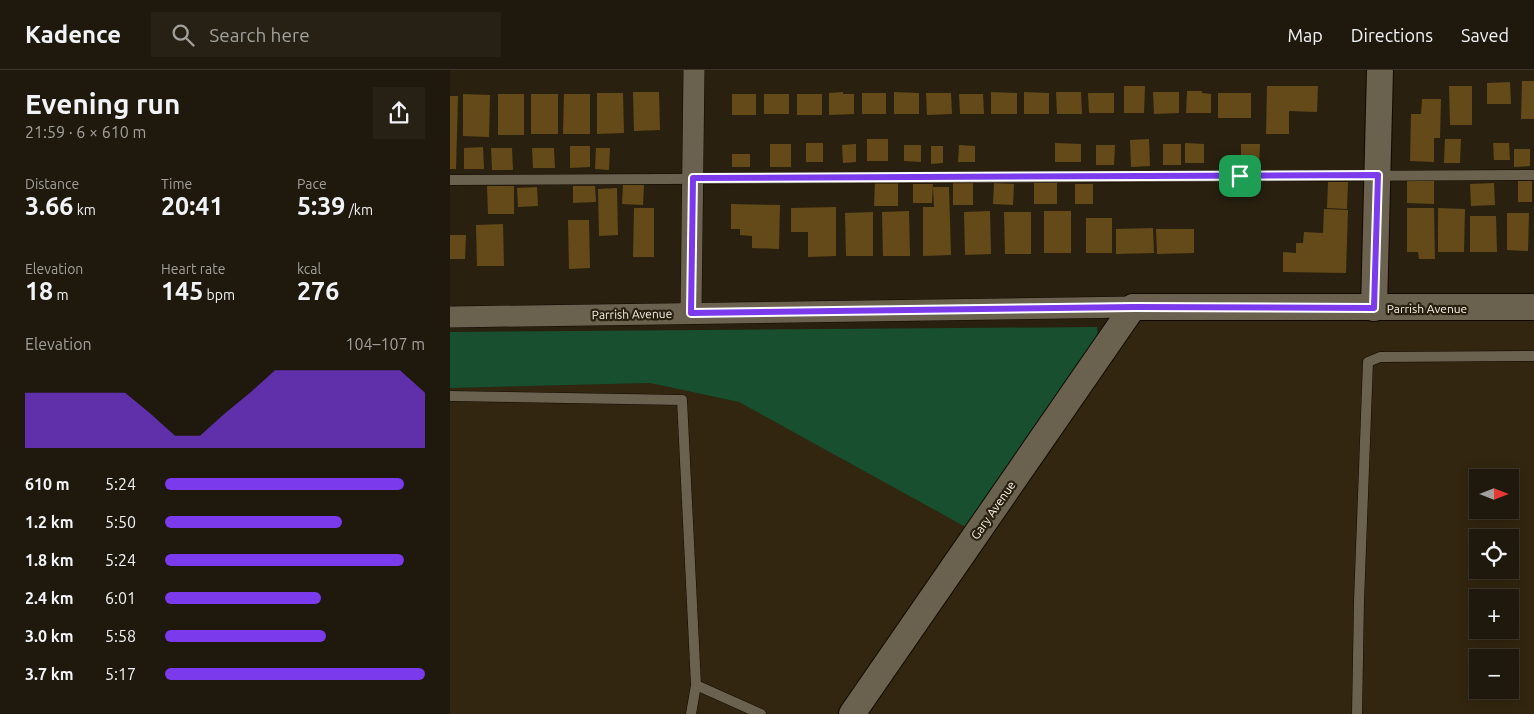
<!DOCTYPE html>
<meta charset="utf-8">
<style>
:root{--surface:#1f180c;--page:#272115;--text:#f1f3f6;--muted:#a1a09d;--line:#3c372d;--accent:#7c3aed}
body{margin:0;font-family:Ubuntu,sans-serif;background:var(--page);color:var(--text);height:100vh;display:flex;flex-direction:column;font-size:19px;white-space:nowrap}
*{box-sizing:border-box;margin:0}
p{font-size:16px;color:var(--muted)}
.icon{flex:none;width:28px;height:28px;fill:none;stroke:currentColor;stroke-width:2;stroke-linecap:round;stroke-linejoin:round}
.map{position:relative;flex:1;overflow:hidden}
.details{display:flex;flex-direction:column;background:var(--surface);width:450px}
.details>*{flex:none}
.needle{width:32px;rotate:90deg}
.fabs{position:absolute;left:1019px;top:399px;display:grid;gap:10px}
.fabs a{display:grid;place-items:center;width:50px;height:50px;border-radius:0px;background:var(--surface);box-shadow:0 2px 12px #0003,0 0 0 1px var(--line);font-size:25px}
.pin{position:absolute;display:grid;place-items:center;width:42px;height:42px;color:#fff;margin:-21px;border-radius:10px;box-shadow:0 2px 8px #0006}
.round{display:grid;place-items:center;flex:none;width:52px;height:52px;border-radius:0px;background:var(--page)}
.headline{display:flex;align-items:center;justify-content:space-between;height:85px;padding:0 25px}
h1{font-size:28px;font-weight:700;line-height:38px}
.figures{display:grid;grid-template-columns:repeat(3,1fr);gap:8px;height:85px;padding:5px 25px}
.figures div{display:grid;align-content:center}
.figures b{font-size:25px;font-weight:700}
.figures small{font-size:14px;font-weight:400}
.figures p{font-size:14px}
.chart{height:140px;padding:10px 25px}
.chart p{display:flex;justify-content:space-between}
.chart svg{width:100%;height:90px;margin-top:5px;fill:var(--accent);opacity:.7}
ul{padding:0 25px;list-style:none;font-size:16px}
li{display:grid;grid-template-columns:80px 60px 1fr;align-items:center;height:38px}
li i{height:12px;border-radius:6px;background:var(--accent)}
header{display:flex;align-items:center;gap:30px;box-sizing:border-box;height:70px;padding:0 25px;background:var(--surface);border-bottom:1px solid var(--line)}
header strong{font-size:24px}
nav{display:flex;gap:28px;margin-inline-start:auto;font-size:18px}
.search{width:350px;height:45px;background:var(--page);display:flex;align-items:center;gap:12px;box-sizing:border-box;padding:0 18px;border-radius:0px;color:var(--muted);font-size:19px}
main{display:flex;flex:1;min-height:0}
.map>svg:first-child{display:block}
.built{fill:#332610;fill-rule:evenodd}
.green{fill:#174f2f}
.building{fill:#634a18}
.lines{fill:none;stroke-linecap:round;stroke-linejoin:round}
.service-casing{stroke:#110900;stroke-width:11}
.minor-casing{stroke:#110900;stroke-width:22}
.tertiary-casing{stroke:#110900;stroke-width:28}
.service{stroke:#6b614f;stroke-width:10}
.minor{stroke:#6b614f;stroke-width:21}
.tertiary{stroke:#6b614f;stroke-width:26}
.route-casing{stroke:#fff;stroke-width:10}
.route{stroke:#7c3aed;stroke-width:6}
.labels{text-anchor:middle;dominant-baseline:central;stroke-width:4.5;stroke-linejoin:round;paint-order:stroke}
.street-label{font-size:12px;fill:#f8f2e8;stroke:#292010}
</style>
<header>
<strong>Kadence</strong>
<div class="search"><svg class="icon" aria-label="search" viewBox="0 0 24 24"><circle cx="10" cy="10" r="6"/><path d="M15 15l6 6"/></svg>Search here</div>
<nav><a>Map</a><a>Directions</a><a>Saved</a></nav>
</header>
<main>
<section class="details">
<div class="headline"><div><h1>Evening run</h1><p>21:59 · 6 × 610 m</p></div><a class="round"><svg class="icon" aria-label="share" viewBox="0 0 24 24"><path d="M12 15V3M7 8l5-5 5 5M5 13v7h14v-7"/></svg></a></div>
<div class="figures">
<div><p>Distance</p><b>3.66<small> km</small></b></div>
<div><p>Time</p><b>20:41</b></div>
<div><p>Pace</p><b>5:39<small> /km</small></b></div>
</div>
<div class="figures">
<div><p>Elevation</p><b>18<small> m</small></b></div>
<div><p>Heart rate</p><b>145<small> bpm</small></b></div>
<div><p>kcal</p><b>276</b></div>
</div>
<div class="chart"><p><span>Elevation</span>104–107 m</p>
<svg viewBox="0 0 160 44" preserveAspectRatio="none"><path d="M0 44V17L10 17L20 17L30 17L40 17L50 27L60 38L70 38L80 27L90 17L100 6L110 6L120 6L130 6L140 6L150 6L160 17V44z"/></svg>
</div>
<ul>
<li><b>610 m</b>5:24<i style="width:92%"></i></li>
<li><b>1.2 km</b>5:50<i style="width:68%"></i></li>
<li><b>1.8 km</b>5:24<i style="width:92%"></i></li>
<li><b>2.4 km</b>6:01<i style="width:60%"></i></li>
<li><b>3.0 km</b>5:58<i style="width:62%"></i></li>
<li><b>3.7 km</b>5:17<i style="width:100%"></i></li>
</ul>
</section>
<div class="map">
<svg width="1084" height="644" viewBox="0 0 1084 644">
<rect width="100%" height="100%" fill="#292010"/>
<g class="built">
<path d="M 1084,236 L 1084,644 L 403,644 L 683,237 ZM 1028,408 L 1060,408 L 1060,440 L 1028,440 ZM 1028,468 L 1060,468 L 1060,500 L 1028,500 ZM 1028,528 L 1060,528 L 1060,560 L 1028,560 ZM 1028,588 L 1060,588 L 1060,620 L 1028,620 Z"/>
<path d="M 200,313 L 289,332 L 521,460 L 393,644 L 0,644 L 0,318 Z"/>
</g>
<path class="green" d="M 647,257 L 648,267 L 521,460 L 289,332 L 200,313 L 0,318 L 0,262 Z"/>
<g class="building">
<path d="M 1072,11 L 1084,11 L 1084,49 L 1071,49 Z"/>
<path d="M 1060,12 L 1061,34 L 1037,34 L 1037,13 Z"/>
<path d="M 674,16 L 695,16 L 694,43 L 674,43 Z"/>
<path d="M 817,16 L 868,16 L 867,42 L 839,41 L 839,64 L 816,64 Z"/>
<path d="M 999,16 L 1022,16 L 1022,55 L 1000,55 Z"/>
<path d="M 737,21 L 752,21 L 752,23 L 761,24 L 761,43 L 736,43 Z"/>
<path d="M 183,22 L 209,22 L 210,60 L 184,61 Z"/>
<path d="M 393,22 L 393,24 L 404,24 L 404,44 L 379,45 L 379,23 Z"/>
<path d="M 444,22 L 469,23 L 469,44 L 444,44 Z"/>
<path d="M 541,22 L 567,23 L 567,44 L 541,44 Z"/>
<path d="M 574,22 L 599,23 L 599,44 L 574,44 Z"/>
<path d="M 606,22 L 631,22 L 632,44 L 607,44 Z"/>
<path d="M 703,22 L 729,22 L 729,43 L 704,44 Z"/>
<path d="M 147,23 L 173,23 L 174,63 L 147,64 Z"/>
<rect x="412" y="23" width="24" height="21"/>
<path d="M 476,23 L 501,23 L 502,44 L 477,45 Z"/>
<path d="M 638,23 L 664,23 L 664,43 L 639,43 Z"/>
<rect x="768" y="23" width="33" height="25"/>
<path d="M 13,24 L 40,25 L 39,67 L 13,66 Z"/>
<rect x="48" y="24" width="26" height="41"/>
<rect x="81" y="24" width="27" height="40"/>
<path d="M 114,24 L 140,24 L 140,64 L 113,64 Z"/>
<rect x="282" y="24" width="24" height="21"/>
<rect x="314" y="24" width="25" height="20"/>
<rect x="347" y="24" width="25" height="21"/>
<path d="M 509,24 L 533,24 L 534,44 L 510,44 Z"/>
<path d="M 0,26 L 8,26 L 6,99 L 0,99 Z"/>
<path d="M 972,29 L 991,29 L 990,68 L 984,68 L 984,92 L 960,91 L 961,44 L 971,44 Z"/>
<rect x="417" y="69" width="21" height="22"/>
<path d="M 699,69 L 700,96 L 681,97 L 680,70 Z"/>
<path d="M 995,69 L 1011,69 L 1010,93 L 994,93 Z"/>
<rect x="356" y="73" width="17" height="19"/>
<path d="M 605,73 L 631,74 L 631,92 L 605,92 Z"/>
<path d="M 735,73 L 754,74 L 754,93 L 735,93 Z"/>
<path d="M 1043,73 L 1059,73 L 1060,90 L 1044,90 Z"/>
<rect x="320" y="74" width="21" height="23"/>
<path d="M 406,74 L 406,92 L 393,93 L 392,75 Z"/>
<rect x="713" y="74" width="18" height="21"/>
<path d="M 791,74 L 810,74 L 809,95 L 791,95 Z"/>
<path d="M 454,75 L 471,75 L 471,92 L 454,91 Z"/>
<path d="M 509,75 L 525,76 L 525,92 L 508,92 Z"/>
<path d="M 646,75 L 665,75 L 664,95 L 646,95 Z"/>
<path d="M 120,76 L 140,76 L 140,97 L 120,98 Z"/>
<path d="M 481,76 L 493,76 L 493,93 L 481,94 Z"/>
<path d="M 33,77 L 34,99 L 14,99 L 14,78 Z"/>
<path d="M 41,78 L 62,78 L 63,100 L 42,100 Z"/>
<path d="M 82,78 L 104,78 L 105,98 L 83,98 Z"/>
<path d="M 146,78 L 160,78 L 159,100 L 145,99 Z"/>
<path d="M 1064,79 L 1080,79 L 1080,96 L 1064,97 Z"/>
<rect x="282" y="84" width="18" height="13"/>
<path d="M 425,111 L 448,112 L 448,136 L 424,136 Z"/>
<path d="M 584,111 L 607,112 L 607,134 L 584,134 Z"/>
<path d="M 957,111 L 984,111 L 984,134 L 957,133 Z"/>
<rect x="1068" y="111" width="14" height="21"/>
<path d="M 878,112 L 898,112 L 897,139 L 877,138 Z"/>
<rect x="503" y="113" width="20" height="22"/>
<path d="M 544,113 L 564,114 L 563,135 L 543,134 Z"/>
<path d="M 1044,113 L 1045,135 L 1021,136 L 1020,114 Z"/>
<path d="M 463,114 L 483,114 L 482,133 L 463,133 Z"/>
<rect x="625" y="114" width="18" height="20"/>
<path d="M 173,115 L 194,115 L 193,135 L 172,134 Z"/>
<path d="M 37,116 L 64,116 L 64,144 L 38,144 Z"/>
<path d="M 123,116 L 145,116 L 146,132 L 123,133 Z"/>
<path d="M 87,117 L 88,136 L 68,137 L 67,118 Z"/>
<path d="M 483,117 L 499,117 L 501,185 L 473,186 L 473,137 L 484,137 Z"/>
<path d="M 167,118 L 168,165 L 149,166 L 148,119 Z"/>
<path d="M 281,134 L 330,135 L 329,179 L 302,178 L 302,166 L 290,165 L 290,159 L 281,159 Z"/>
<path d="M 386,137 L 386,186 L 358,187 L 358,162 L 341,162 L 341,138 Z"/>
<path d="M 184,138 L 204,138 L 204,187 L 183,187 Z"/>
<path d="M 957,138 L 984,138 L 985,189 L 969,189 L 968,182 L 957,182 Z"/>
<path d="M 988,138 L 1015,139 L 1014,182 L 988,182 Z"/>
<path d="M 874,139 L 898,140 L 896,203 L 833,202 L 833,182 L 846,183 L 846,173 L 853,173 L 854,162 L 873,163 Z"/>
<path d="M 459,141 L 460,186 L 433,186 L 432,142 Z"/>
<path d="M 540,141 L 541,184 L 515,185 L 514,142 Z"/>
<rect x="594" y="141" width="27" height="42"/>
<path d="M 423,142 L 423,186 L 396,186 L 395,143 Z"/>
<path d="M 554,142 L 581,142 L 581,184 L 555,184 Z"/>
<path d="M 1057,143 L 1079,143 L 1078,181 L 1057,180 Z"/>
<path d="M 1020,146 L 1046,146 L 1047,182 L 1020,182 Z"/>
<rect x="636" y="148" width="26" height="35"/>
<path d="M 118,150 L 139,150 L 140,198 L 119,199 Z"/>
<path d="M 53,154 L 54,196 L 27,196 L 26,155 Z"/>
<path d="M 703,158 L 704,183 L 666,184 L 666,159 Z"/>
<path d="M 706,159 L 744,159 L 744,183 L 707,184 Z"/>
<path d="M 0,165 L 16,165 L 15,189 L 0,189 Z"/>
</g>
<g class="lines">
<defs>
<g id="service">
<path d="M 0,110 L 1084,105"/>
<path d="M 0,326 L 232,330 L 246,615 L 241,644"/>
<path d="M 246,615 L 311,644"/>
<path d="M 907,644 L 909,531 L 918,292 L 930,287 L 1084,286"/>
</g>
<g id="minor">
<path d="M 241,243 L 244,0"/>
<path d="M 0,247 L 683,237"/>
</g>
<g id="tertiary">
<path d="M 924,238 L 930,0"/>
<path d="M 402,644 L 683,237 L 1084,237"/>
</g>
</defs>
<use href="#service" class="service-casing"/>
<use href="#minor" class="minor-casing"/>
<use href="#tertiary" class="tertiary-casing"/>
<use href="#service" class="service"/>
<use href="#minor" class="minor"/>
<use href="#tertiary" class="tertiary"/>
</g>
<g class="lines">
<defs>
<path id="route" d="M 928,105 L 924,238 L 684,237 L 241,243 L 243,108 Z"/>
</defs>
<use href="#route" class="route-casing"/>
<use href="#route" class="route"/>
</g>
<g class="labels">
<g class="street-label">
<text x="977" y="238">Parrish Avenue</text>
<text transform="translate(182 244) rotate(-1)">Parrish Avenue</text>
<text transform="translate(543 440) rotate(-55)">Gary Avenue</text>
</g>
</g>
</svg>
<div class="fabs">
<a><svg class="needle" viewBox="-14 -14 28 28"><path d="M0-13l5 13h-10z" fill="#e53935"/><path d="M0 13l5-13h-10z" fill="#a1a09d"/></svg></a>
<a><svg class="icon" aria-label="locate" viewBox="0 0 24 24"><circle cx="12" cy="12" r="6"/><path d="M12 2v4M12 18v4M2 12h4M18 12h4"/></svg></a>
<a>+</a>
<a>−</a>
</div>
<div class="pin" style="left:790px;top:106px;background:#1e9e55"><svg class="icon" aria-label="arrive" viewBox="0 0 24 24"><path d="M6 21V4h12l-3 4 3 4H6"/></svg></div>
</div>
</main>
